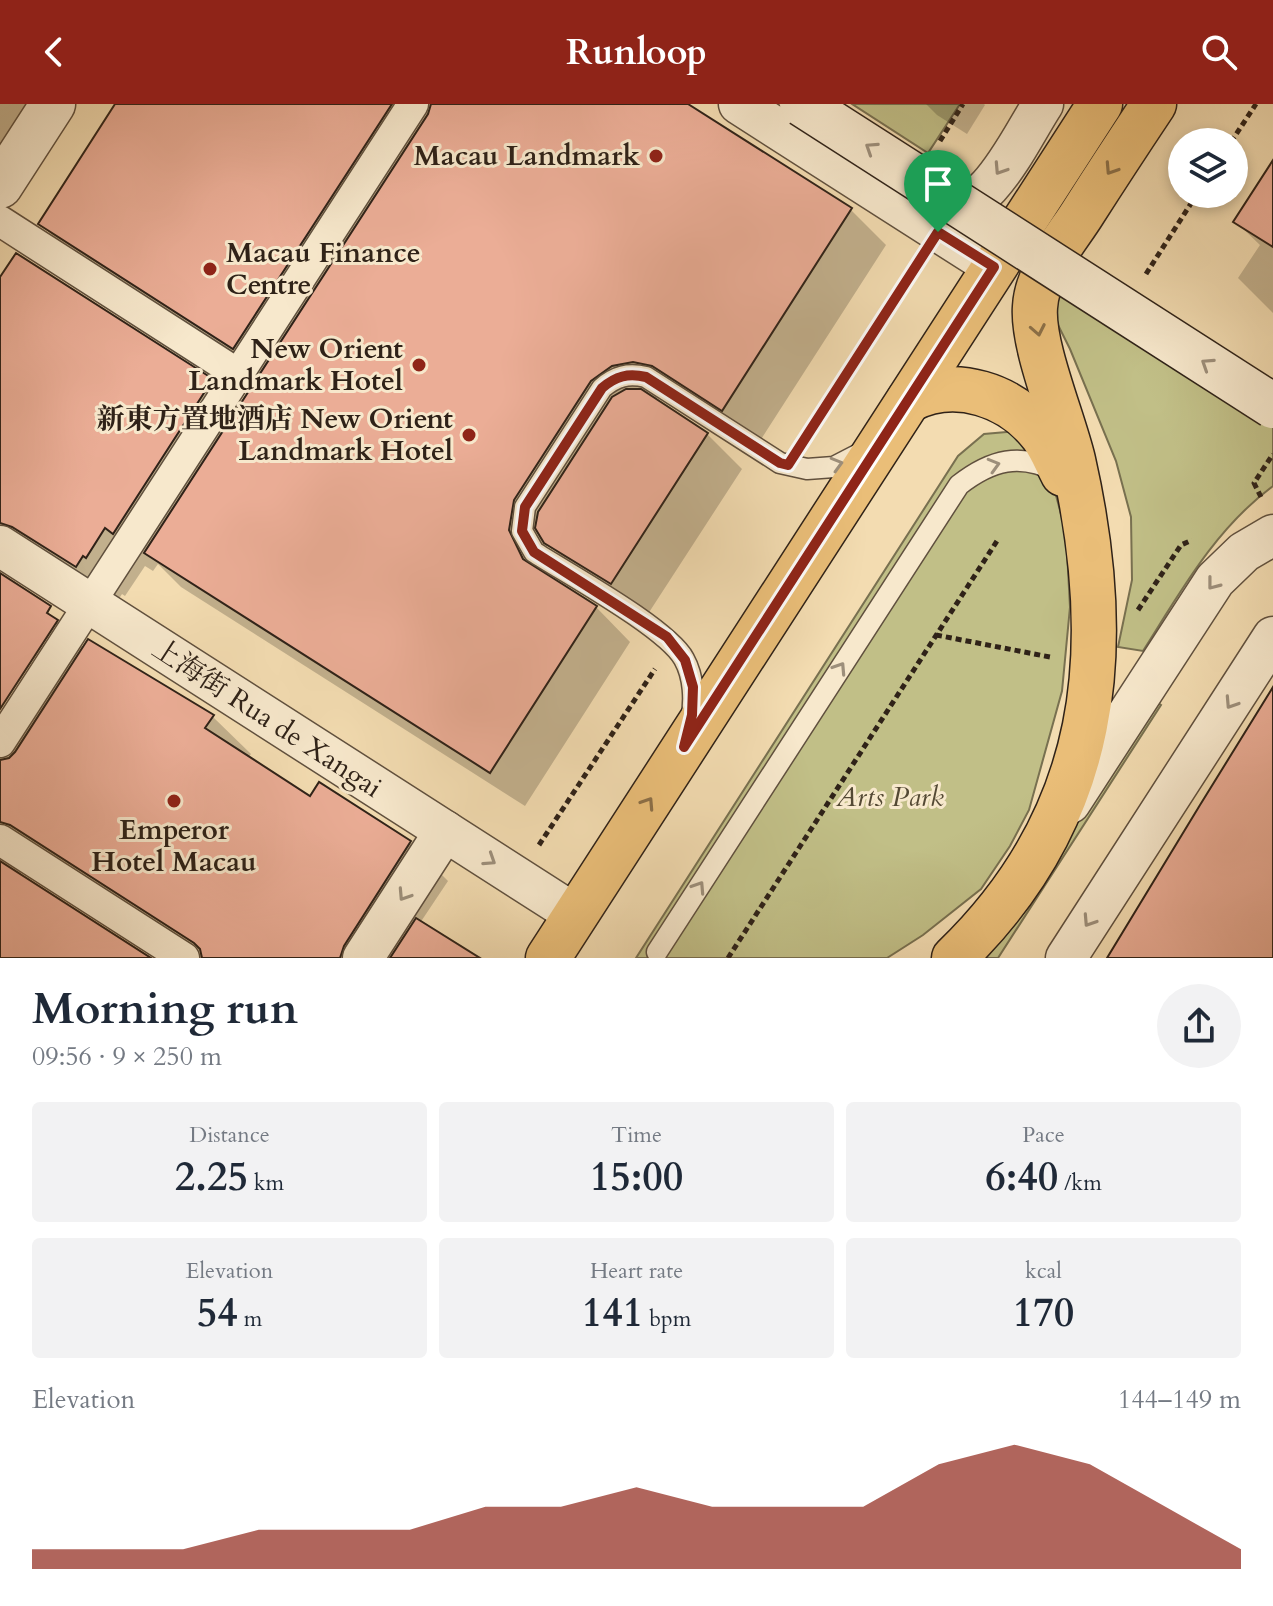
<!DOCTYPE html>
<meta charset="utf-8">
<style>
:root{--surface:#fff;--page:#f2f2f3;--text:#1f2937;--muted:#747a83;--accent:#8f2418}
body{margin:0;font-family:Cardo,"Noto Serif SC",serif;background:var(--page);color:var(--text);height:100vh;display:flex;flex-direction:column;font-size:30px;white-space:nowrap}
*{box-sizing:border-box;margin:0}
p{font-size:26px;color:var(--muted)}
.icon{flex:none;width:44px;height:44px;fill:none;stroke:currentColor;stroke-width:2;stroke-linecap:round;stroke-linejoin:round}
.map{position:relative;height:854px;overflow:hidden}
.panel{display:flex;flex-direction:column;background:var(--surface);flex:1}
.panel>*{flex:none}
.buttons{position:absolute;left:1168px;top:24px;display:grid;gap:16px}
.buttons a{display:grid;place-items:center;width:80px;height:80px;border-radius:50%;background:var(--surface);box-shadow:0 4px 12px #0003;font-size:40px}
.pin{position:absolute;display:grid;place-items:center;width:68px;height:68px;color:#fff;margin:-82px -34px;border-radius:50% 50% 50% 0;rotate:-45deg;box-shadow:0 0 8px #0007}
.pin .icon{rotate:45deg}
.round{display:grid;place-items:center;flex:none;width:84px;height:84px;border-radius:42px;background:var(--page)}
.overview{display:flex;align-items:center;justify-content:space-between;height:136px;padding:0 32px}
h1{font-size:44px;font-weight:700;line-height:60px}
.figures{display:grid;grid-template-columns:repeat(3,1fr);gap:12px;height:136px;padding:8px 32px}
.figures div{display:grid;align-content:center;border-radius:8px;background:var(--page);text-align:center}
.figures b{font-size:40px;font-weight:700}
.figures small{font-size:22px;font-weight:400}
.figures p{font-size:22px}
.chart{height:224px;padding:16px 32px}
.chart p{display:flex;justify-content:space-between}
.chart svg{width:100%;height:144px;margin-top:8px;fill:var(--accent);opacity:.7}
header{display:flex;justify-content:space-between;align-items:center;height:104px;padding:0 32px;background:var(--accent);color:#fff;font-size:36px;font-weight:700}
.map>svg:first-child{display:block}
.green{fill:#c1bf87;stroke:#787050;stroke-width:2}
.shadow{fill:#0003}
.building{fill:#ebad96;stroke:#2f2218;stroke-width:2}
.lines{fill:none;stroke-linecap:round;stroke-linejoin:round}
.service-casing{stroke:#60503e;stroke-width:23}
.pedestrian-casing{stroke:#60503e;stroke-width:33}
.minor-casing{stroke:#60503e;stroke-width:43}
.tertiary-casing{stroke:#60503e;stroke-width:47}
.primary-casing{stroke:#2f2218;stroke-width:47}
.path{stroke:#2f2218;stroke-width:5;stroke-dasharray:6 4;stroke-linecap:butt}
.service{stroke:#f7e8cc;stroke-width:20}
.pedestrian{stroke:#f7e8cc;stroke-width:30}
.minor{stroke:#f7e8cc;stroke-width:40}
.tertiary{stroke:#f7e8cc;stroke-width:44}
.primary{stroke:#eabe78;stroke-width:44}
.secondary-bridge-casing{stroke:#2f2218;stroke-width:47;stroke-linecap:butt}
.secondary-bridge{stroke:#f7e8cc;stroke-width:44}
.oneway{stroke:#9d8f7b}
.oneway2{stroke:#8c7048}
.route-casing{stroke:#fff;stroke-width:16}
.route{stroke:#8f2418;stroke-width:10}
.poi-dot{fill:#8f2418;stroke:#f7e8cc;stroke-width:3}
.labels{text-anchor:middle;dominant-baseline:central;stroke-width:6;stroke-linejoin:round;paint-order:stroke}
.poi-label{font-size:28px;font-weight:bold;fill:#2f2218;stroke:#f7e8cc;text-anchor:end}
.street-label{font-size:28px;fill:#2f2218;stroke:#f7e8cc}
.park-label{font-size:28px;font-style:italic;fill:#544934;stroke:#f7e8cc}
</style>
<header><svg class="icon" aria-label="back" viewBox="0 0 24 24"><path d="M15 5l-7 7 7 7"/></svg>Runloop<svg class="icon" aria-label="search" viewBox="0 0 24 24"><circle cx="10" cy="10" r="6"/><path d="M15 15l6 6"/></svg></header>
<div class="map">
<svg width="1273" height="854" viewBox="0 0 1273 854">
<rect width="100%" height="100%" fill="#f3dcb1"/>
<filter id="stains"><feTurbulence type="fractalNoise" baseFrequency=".0025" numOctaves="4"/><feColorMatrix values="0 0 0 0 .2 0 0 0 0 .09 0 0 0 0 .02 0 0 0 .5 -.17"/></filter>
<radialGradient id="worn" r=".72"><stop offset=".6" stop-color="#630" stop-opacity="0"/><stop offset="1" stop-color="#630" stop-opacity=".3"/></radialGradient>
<g class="green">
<path d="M 852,0 L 960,0 L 928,49 Z"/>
<path d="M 1063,171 L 1273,311 L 1273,382 C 1215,425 1181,487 1143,547 L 1118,543 L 1132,476 L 1131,413 L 1116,357 L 1070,245 L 1050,205 Z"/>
<path d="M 1019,327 L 1053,380 L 1066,429 L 1070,503 L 1062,587 L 1029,706 L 1010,742 L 981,785 L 923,831 L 887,854 L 636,854 L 958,352 L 984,330 Z"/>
<path d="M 1148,592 L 1161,601 L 998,854 L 982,854 Z"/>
</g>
<g class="shadow">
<path d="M 0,0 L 48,0 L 0,78 Z"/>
<path d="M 117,0 L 685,0 L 851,106 L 886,141 L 758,340 L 669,292 L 653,295 L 707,330 L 742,365 L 646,513 L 581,473 L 547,439 L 543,463 L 548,473 L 596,503 L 630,538 L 525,702 L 181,483 L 158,460 L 153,467 L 145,462 L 125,492 L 122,490 L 115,501 L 0,438 L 0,176 L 17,152 L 212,277 L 240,305 L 260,273 L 76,155 L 41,120 Z"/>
<path d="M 926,0 L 984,0 L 985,1 L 967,30 L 937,11 Z"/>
<path d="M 1273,60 L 1273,209 L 1238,174 L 1260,141 L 1236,118 Z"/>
<path d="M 0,478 L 48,508 L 84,544 L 89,537 L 213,613 L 251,650 L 248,654 L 311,694 L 410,739 L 448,777 L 420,819 L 476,854 L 199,854 L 50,758 L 23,764 L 20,773 L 147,854 L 0,854 L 0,609 L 57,521 L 52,521 L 0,601 Z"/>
</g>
<g class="building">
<path d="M 115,0 L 392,0 L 233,245 L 38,120 Z"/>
<path d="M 431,0 L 688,0 L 852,104 L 722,307 L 652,262 L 633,258 L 612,262 L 591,277 L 514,396 L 509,426 L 523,455 L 597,502 L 490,669 L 144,449 L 428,10 Z"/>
<path d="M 1273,56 L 1273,143 L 1233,118 Z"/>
<path d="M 16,149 L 213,275 L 113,430 L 105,424 L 86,454 L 83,452 L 76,463 L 12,423 L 0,419 L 0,173 Z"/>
<path d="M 626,285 L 641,285 L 708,329 L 611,480 L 544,439 L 535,424 L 538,408 L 612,293 Z"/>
<path d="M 0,469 L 51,502 L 47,509 L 58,516 L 0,605 Z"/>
<path d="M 88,535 L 214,611 L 205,624 L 310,692 L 319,678 L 411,737 L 344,842 L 340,854 L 202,854 L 200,845 L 194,839 L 10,721 L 0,718 L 0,656 L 9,654 L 15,648 Z"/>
<path d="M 1273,583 L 1273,854 L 1107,854 L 1200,701 Z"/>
<path d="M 0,757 L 151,854 L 0,854 Z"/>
<path d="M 416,814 L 480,854 L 390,854 Z"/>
</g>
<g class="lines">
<defs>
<g id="service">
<path d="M 691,616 C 695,597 694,573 684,555 C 667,524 568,470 534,448 L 522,427 L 525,403 L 602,284 C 616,272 628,269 646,273 L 780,359 L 807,365 L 834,363 L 865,347"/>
<path d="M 657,848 L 959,381 C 991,356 1020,348 1058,368"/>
</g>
<g id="pedestrian">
<path d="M 0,117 L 238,270"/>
<path d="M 0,638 L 413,0"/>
<path d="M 0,736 L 184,854"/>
</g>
<g id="minor">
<path d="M 739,0 L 994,163"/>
<path d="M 933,111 C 988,111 1017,40 1043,0"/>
<path d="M 0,442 L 576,811"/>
<path d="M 1070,699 L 1215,476 L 1244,448 L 1273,431"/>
<path d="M 363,854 L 445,727"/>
<path d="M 1066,854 L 1273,533"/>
</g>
<path id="tertiary" d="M 0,82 L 53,0"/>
<g id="primary">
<path d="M 909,296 C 956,272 1011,291 1042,331 C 1051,343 1056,357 1063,370"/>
<path d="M 548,854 L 1100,0"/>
<path d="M 954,854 C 1101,712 1116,546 1073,356 C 1063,314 1032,242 1035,203 C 1037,167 1066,136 1084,107 C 1107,71 1130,36 1154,0"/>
</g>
</defs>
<use href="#service" class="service-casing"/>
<use href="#pedestrian" class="pedestrian-casing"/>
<use href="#minor" class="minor-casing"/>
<use href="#tertiary" class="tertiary-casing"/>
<use href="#primary" class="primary-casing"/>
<g class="path">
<path d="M 940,37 L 963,0"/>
<path d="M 1231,38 L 1256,0"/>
<path d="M 1146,170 L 1197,90"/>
<path d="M 806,333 L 915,163"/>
<path d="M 1261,393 L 1254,379 L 1273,350"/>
<path d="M 1138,506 L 1181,441 L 1192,436"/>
<path d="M 936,531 L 1050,553"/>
<path d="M 539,741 L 655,565"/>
<path d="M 728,854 L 997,437"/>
</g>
<use href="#service" class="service"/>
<use href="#pedestrian" class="pedestrian"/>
<use href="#minor" class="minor"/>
<use href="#tertiary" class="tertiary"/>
<use href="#primary" class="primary"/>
<defs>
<path id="secondary-bridge" d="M 802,0 L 1273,302"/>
</defs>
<use href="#secondary-bridge" class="secondary-bridge-casing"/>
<use href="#secondary-bridge" class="secondary-bridge"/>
</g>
<defs><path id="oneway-chevron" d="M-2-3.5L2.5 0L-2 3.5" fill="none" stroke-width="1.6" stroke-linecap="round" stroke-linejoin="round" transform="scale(2)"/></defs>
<g class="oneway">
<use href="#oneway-chevron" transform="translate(871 44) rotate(-147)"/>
<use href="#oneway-chevron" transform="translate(1000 65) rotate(123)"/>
<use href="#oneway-chevron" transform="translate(1207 260) rotate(-147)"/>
<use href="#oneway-chevron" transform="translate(837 360) rotate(-16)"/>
<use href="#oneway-chevron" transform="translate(994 361) rotate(-16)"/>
<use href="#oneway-chevron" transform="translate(1213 480) rotate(128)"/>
<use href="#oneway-chevron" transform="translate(840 564) rotate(-57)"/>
<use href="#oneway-chevron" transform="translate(1231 599) rotate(123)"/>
<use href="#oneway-chevron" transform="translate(490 756) rotate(33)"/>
<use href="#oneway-chevron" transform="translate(699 783) rotate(-57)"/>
<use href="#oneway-chevron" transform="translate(404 791) rotate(123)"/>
<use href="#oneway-chevron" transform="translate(1089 817) rotate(123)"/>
</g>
<g class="oneway2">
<use href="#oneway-chevron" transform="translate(1111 65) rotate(123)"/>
<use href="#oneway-chevron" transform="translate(1038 226) rotate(79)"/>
<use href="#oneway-chevron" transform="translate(648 699) rotate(-57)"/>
</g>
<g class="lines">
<defs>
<path id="route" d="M 938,128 L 994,163 L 684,643 L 692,611 L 693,583 L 685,556 L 667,533 L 534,448 L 522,427 L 525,403 L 602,284 C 616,272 628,269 646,273 L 780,359 L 788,361 Z"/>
</defs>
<use href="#route" class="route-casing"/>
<use href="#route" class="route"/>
</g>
<g class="poi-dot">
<circle cx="656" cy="52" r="8"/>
<circle cx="210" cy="165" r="8"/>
<circle cx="419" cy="261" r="8"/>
<circle cx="469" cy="331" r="8"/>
<circle cx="174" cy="697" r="8"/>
</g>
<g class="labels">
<g class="poi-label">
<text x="640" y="52">Macau Landmark</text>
<text x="226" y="149" text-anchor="start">Macau Finance<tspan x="226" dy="32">Centre</tspan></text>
<text x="403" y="245">New Orient<tspan x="403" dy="32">Landmark Hotel</tspan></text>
<text x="453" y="315">新東方置地酒店 New Orient<tspan x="453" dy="32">Landmark Hotel</tspan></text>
<text x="174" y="726" text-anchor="middle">Emperor<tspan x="174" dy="32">Hotel Macau</tspan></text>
</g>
<g class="street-label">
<text transform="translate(267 614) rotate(33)">上海街 Rua de Xangai</text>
</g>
<g class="park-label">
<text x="890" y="693">Arts Park</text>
</g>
</g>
<rect width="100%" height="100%" filter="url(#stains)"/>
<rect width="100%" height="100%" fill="url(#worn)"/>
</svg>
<div class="buttons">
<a><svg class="icon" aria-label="layers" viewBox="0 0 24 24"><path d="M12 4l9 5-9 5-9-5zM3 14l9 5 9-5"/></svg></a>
</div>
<div class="pin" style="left:938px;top:128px;background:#1e9e55"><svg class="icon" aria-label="arrive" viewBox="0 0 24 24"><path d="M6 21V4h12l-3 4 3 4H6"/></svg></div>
</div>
<section class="panel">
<div class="overview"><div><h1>Morning run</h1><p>09:56 · 9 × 250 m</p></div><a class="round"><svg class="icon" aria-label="share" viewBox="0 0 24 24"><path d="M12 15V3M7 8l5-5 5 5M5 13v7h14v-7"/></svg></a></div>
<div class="figures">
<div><p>Distance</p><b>2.25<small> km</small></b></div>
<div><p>Time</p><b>15:00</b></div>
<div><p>Pace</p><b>6:40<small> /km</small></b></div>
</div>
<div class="figures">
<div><p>Elevation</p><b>54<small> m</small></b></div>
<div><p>Heart rate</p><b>141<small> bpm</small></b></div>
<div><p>kcal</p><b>170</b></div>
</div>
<div class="chart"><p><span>Elevation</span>144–149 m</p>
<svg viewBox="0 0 160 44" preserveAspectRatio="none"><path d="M0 44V38L10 38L20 38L30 32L40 32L50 32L60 25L70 25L80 19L90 25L100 25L110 25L120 12L130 6L140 12L150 25L160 38V44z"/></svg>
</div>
</section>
